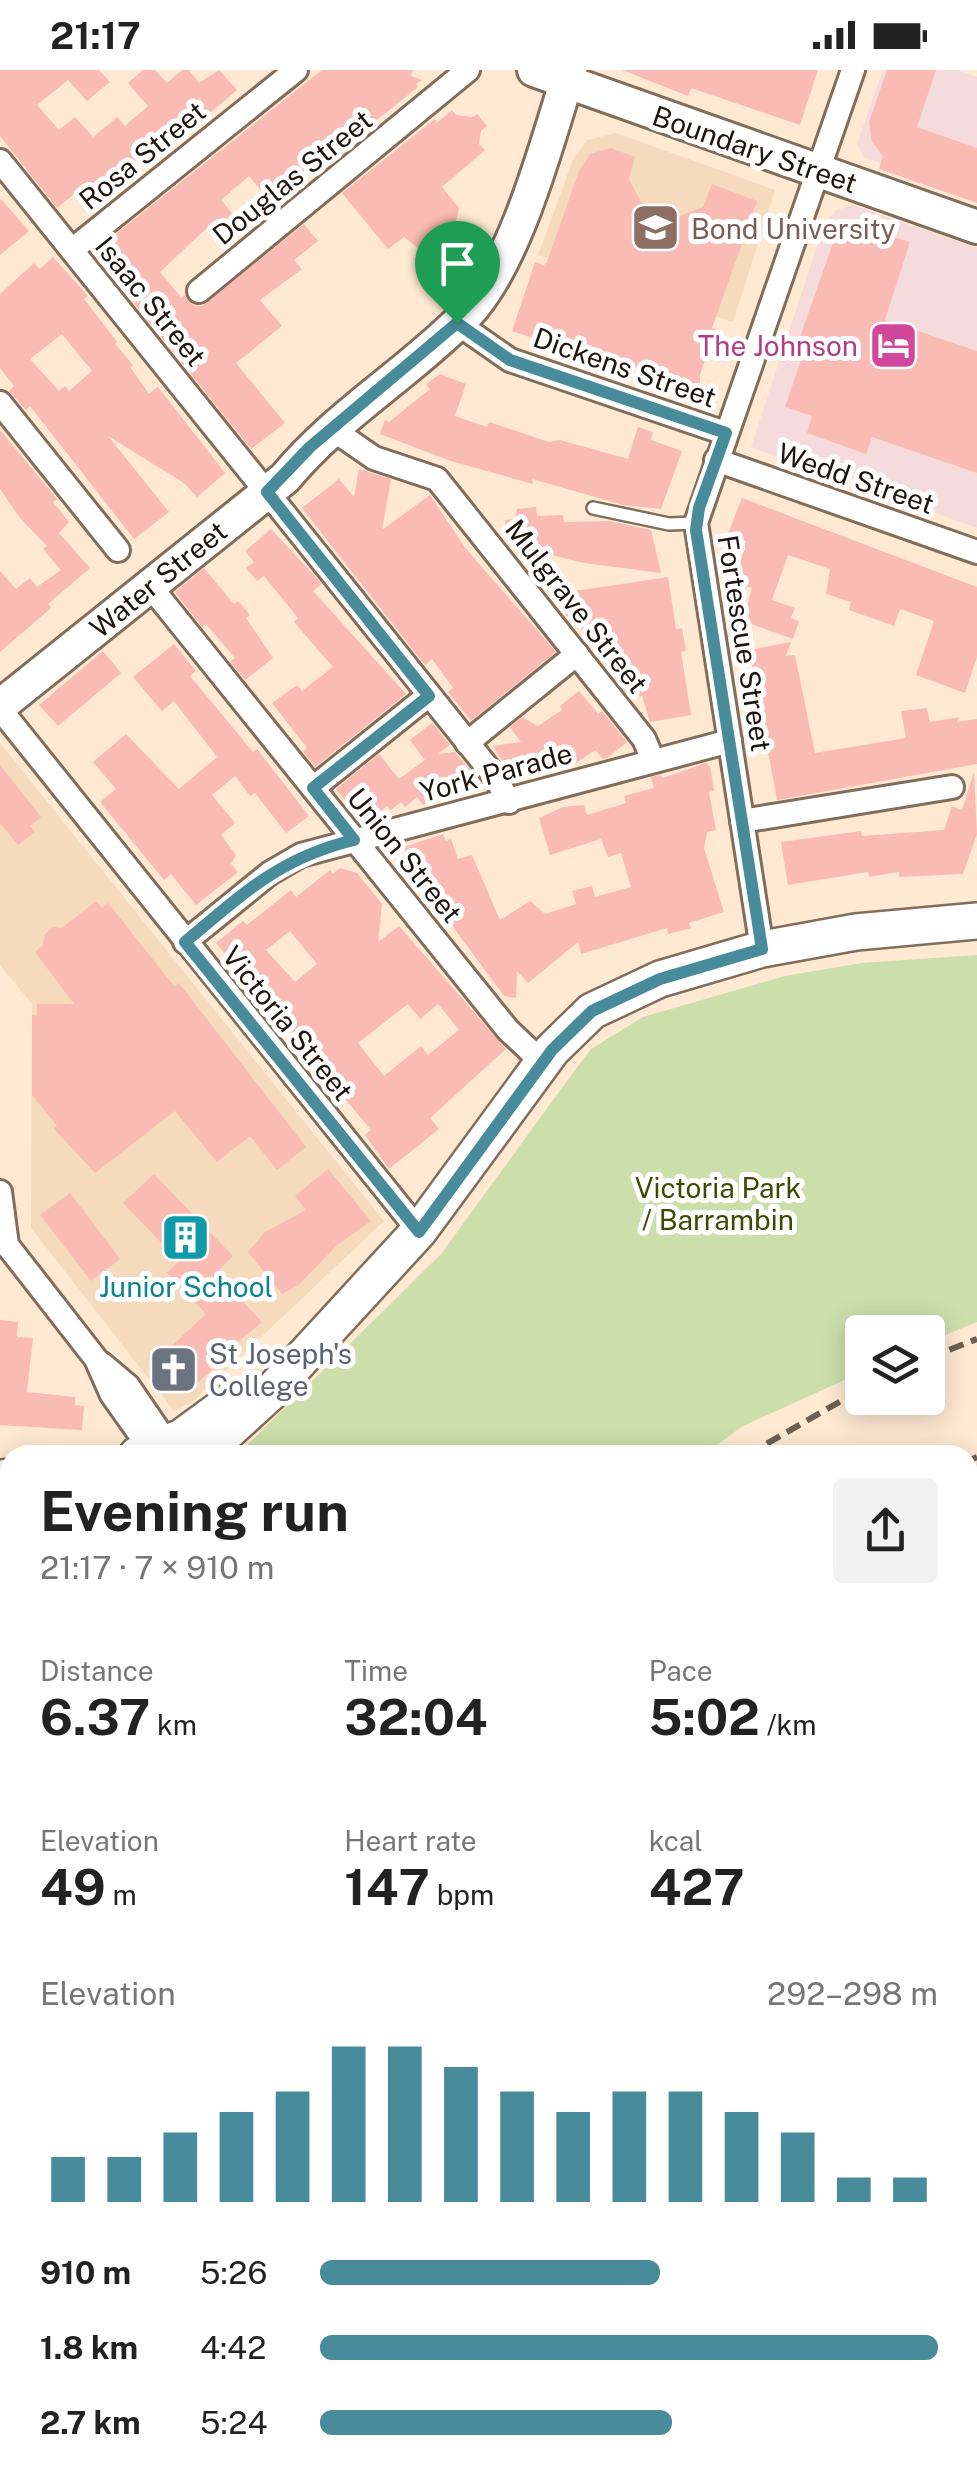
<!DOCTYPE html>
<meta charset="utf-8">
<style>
:root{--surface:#fff;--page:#f2f2f2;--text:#222;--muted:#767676;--accent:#488b9b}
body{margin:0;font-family:"Public Sans",sans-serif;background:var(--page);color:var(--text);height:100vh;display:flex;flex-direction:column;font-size:38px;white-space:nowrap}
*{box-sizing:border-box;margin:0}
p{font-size:32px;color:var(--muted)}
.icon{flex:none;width:55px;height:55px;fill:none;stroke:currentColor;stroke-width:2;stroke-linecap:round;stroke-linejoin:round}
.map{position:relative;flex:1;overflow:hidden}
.panel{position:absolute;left:0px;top:1375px;width:978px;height:1038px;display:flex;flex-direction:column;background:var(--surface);border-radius:30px 30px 0 0;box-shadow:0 5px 25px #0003}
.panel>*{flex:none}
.controls{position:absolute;left:845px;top:1245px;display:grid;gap:20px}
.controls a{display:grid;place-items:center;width:100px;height:100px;border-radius:10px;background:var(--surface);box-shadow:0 5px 25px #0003;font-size:50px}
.pin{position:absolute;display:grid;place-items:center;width:85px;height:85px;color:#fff;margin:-102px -42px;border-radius:50% 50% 50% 0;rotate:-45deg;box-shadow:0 0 10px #0007}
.pin .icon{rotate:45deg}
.round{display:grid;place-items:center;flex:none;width:105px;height:105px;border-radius:10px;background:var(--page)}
.summary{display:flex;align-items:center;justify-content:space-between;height:170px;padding:0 40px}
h1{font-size:55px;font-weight:700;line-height:75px}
.stats{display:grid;grid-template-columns:repeat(3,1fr);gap:15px;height:170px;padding:10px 40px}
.stats div{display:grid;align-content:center}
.stats b{font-size:50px;font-weight:700}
.stats small{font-size:28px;font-weight:400}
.stats p{font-size:28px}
.chart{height:280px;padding:20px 40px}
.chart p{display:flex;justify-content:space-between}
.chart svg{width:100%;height:180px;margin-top:10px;stroke:var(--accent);stroke-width:6}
ul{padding:0 40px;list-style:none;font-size:32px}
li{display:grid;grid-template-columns:160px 120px 1fr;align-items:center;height:75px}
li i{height:25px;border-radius:12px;background:var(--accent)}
.status{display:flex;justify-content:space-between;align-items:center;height:70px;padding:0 50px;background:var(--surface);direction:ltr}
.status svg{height:28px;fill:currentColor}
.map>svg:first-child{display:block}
.commercial{fill:#f6dbdc}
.built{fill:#f6dabe}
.green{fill:#ccdfab}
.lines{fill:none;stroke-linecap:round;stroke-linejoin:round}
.stream{stroke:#74cee3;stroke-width:6}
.building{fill:#f9bbb3;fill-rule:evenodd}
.lane-casing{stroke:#816d59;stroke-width:16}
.street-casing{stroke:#816d59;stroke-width:28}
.secondary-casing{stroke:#816d59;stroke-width:38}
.primary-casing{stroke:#816d59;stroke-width:40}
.highway-casing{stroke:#816d59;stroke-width:45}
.lane{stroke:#fff;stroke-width:11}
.street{stroke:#fff;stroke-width:22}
.secondary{stroke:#fff;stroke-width:32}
.primary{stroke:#fff;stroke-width:35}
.highway{stroke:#fff;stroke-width:40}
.rail{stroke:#6d6053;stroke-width:6;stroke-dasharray:15 8;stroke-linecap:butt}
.route-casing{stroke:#fff;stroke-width:20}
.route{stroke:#488b9b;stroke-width:12}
.labels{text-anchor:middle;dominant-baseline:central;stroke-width:10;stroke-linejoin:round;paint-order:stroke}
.street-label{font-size:28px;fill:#1c140d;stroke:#fff}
.education-label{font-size:28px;fill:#785e54;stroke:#fff;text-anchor:start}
.hotel-label{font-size:28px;fill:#b23c85;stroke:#fff;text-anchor:end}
.park-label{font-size:28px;fill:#3a4c00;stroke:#fff}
.culture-label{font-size:28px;fill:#0d838f;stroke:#fff}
.worship-label{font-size:28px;fill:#5b616d;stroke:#fff;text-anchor:start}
</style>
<div class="status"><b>21:17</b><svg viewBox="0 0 49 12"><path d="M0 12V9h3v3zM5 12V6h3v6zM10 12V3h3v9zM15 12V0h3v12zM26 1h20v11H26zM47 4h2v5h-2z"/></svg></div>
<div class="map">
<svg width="977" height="2412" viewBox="0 0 977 2412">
<rect width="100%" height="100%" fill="#ffe9d2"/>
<g class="commercial">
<path d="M 883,0 L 957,0 L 977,7 L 977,126 L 864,87 L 857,74 Z"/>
<path d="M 853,135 L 977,178 L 977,458 L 751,377 L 825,152 L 837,140 Z"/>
</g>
<g class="built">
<path d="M 616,63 L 775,120 L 733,252 L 538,185 L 574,87 L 587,70 Z"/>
<path d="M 0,673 L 384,1151 L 190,1334 L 174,1341 L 31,1158 L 32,934 L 0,895 Z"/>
</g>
<g class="green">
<path d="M 977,885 L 977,1252 L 928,1272 L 928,1262 L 862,1262 L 862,1302 L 743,1356 L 703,1385 L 237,1385 L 441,1184 L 572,1004 L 591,979 L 643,947 L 785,906 L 861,893 Z"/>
<path d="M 10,1514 L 10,2320 L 0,2332 L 0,1517 Z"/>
<path d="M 977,1570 L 977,2412 L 275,2412 L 282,2402 L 968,2402 L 968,1575 Z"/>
</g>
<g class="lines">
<g class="stream">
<path d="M 968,1594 L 977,1579"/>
<path d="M 968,1997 L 976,2002 L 971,2015 L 977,2024"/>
</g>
</g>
<g class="building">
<path d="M 0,0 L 99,0 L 110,12 L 87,31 L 68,10 L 37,35 L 59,60 L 75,47 L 93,67 L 117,47 L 125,56 L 148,36 L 128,13 L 143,0 L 155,0 L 167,13 L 182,0 L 189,0 L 199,13 L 219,0 L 237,20 L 178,70 L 173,65 L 151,84 L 147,80 L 88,133 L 78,121 L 57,138 L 0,66 Z"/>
<path d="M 322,0 L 413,0 L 411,6 L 422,10 L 416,14 L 418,17 L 321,95 L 318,92 L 284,118 L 288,123 L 273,135 L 249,106 L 221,130 L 237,149 L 217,164 L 210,155 L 160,202 L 181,227 L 185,225 L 193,235 L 202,236 L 304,154 L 318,171 L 294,190 L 302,199 L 260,230 L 282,256 L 236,293 L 285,353 L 251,379 L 93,182 Z"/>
<path d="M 622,0 L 818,0 L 800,55 L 691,18 L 688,26 Z"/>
<path d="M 887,0 L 936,0 L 917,57 L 977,78 L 977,133 L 879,99 L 883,86 L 872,72 L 869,52 Z"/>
<path d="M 452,40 L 456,45 L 473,47 L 477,44 L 487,56 L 481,61 L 479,74 L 485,80 L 442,117 L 459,138 L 453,166 L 457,171 L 442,182 L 420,180 L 404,167 L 388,179 L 342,123 L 435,49 L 437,53 Z"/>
<path d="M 611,78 L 635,87 L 629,109 L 641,132 L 680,146 L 703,137 L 712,114 L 757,131 L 712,258 L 715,259 L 700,305 L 700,322 L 685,317 L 684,322 L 635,298 L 598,285 L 596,290 L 512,261 L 535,192 L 544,195 L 547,192 L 579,101 L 590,84 Z"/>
<path d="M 0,128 L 29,161 L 0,185 Z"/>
<path d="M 841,150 L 910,172 L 885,250 L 977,281 L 977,403 L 872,367 L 866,384 L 807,363 L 812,346 L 785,337 L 808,269 L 800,267 Z"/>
<path d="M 53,187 L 88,226 L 84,229 L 117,272 L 115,274 L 133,295 L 130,297 L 149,324 L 158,317 L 225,403 L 197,427 L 184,413 L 108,366 L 169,442 L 134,469 L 30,336 L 26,340 L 9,321 L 14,316 L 0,298 L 0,224 L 34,193 L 40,199 ZM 62,264 L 92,301 L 69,321 L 65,316 L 59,321 L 30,289 Z"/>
<path d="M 440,304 L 466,314 L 455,346 L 487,357 L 489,352 L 549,372 L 560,370 L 628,389 L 638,357 L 653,362 L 651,370 L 682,381 L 661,439 L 623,435 L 532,409 L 533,414 L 451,391 L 380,364 L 385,350 L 389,352 L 430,319 L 426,314 Z"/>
<path d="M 0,360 L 57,429 L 53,432 L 69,452 L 59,463 L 90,498 L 48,534 L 51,538 L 0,582 L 0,501 L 16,519 L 30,508 L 37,517 L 61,500 L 43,479 L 47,476 L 20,448 L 0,419 Z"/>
<path d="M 359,399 L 391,409 L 382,460 L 430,425 L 466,479 L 556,582 L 471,651 L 448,622 L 453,618 L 432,589 L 425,595 L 302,438 L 339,409 L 354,427 Z"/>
<path d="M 742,428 L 977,517 L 977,587 L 965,623 L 916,605 L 934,551 L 900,539 L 894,556 L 849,540 L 851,532 L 826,524 L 830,499 L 788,485 L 772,530 L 795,538 L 791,548 L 799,551 L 793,569 L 743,551 L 752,518 L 735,513 L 746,471 L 728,464 Z"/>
<path d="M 536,437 L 537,446 L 563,445 L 564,452 L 609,451 L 651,460 L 661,503 L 584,493 L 515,476 L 506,465 L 505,450 L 515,449 L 517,439 Z"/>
<path d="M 271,459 L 322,514 L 313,521 L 406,624 L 315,697 L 303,682 L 307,678 L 272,633 L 297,615 L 302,621 L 333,597 L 294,552 L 298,548 L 264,506 L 257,511 L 246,498 L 254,492 L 245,481 Z"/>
<path d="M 204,498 L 234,534 L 238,531 L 250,545 L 246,548 L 273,588 L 245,610 L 230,592 L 235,588 L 206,554 L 202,557 L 175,522 Z"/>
<path d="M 668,507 L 676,559 L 682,558 L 686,581 L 681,582 L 691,645 L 650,652 L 642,626 L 631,628 L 620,615 L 617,597 L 596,571 L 587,573 L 583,569 L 580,545 L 566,546 L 562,523 Z"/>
<path d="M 791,572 L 786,586 L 795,585 L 815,683 L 906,668 L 901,641 L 927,638 L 930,652 L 959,647 L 957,652 L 977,649 L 977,694 L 777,730 L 749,580 Z"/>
<path d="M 174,574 L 196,601 L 190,606 L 253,682 L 257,679 L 309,746 L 286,763 L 255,723 L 250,726 L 235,706 L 212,725 L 235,753 L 221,765 L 236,785 L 231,794 L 238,802 L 196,835 L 171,804 L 164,810 L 100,732 L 116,719 L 93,692 L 126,664 L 179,719 L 217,687 L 174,631 L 162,641 L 133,607 Z"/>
<path d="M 103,581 L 121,603 L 58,656 L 39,635 Z"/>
<path d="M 579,621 L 598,644 L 602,641 L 627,672 L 607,688 L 603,689 L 595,680 L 573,695 L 567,686 L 545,703 L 540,697 L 514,710 L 493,676 L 521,672 L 510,657 L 522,647 L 538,656 L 562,640 L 560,636 Z"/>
<path d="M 432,653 L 450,675 L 438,684 L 455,682 L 477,708 L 453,726 L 446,717 L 423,735 L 417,727 L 405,737 L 401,732 L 391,740 L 387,736 L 372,748 L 367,742 L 359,748 L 336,719 L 379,684 L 399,709 L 425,690 L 410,670 Z"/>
<path d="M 706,693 L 710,696 L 714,721 L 709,722 L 716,760 L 707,762 L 704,778 L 724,842 L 689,853 L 691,858 L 668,864 L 667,858 L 581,884 L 578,872 L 528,913 L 517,901 L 516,928 L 504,926 L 453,857 L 444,840 L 440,842 L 422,801 L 413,804 L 404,777 L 443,764 L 446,771 L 451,769 L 458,789 L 472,785 L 500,850 L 530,831 L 545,844 L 576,834 L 572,821 L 592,816 L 595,827 L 631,817 L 621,783 L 608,787 L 601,769 L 550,785 L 539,748 L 563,737 L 584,735 L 587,745 L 626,733 L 624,726 L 654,718 L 651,707 L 660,705 L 663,708 Z"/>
<path d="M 0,695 L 41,747 L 30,756 L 35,762 L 18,775 L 0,753 Z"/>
<path d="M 974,702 L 977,764 L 963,804 L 899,807 L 899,802 L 869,807 L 868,802 L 788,815 L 781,772 L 861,761 L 862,766 L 944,760 L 952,736 L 962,740 Z"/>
<path d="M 340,798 L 357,803 L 382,834 L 378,872 L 399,856 L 506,979 L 430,1048 L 439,1059 L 389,1099 L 365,1065 L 371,1060 L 216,873 L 243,851 L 247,855 L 291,820 L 296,827 L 330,800 L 333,804 ZM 290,861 L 317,894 L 295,912 L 266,880 ZM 408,934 L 420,949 L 438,934 L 459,960 L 428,985 L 421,976 L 384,1006 L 358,973 Z"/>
<path d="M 96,831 L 102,838 L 108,833 L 174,916 L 179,913 L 306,1077 L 277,1100 L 250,1066 L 217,1092 L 175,1041 L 95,1103 L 53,1058 L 57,1056 L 32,1025 L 32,945 L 37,946 L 37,934 L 74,934 L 35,882 L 43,875 L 45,864 L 53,857 L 62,858 Z"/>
<path d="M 328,1099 L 371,1151 L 336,1176 L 299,1215 L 282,1224 L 248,1182 L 265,1162 L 306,1140 L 295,1126 Z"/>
<path d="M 154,1104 L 233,1186 L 216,1203 L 262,1252 L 208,1296 L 212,1300 L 196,1314 L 165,1282 L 206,1244 L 167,1203 L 179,1191 L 123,1133 Z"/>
<path d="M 70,1123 L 120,1189 L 91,1211 L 40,1145 Z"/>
<path d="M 0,1250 L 18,1252 L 17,1267 L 33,1268 L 27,1322 L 75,1327 L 75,1335 L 84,1336 L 82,1360 L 0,1355 Z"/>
</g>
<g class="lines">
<defs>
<g id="lane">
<path d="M 593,438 L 669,454 L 696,453"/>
<path d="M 0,1725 L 10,1723"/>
<path d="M 0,2244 L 10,2240"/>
<path d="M 595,2412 L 599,2402"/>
</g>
<g id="street">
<path d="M 0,91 L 256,409"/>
<path d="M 72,180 L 296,0"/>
<path d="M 199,221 L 468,0"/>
<path d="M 457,253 L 510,290 L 725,363"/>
<path d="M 0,333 L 118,480"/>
<path d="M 332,359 L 374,388 L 437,409 L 644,669 L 653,690"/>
<path d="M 716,390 L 977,482"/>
<path d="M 267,422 L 496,708 L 509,732"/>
<path d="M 150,516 L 508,960 L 543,993"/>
<path d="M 0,639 L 419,1161"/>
<path d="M 467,673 L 577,584"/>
<path d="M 313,718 L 429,625"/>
<path d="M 742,751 L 952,717"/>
<path d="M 185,872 L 270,803 L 301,785 L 730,671"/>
<path d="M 762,879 L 696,453 L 853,0"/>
<path d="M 0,1122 L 7,1175 L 96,1289 L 112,1325 L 151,1380"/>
<path d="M 102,1294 L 128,1316 L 167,1373"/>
</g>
<g id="secondary">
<path d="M 534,0 L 977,157"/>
<path d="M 0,636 L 285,408 C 337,345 409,303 466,245 C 516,194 548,69 570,0"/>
</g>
<g id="primary">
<path d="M 137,1385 L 182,1367 L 234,1329"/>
<path d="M 202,1385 L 270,1323 L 419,1161 L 552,980 L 592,941 L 660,909 L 762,879 L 856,862 L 977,851"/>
<path d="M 0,1408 L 10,1407"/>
<path d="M 0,1488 L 10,1484"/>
</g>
<g id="highway">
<path d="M 968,1478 L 977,1473"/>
<path d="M 968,1528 L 977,1524"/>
<path d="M 190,2412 L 198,2402"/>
<path d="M 242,2412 L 249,2402"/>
</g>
</defs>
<use href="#lane" class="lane-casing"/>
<use href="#street" class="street-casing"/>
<use href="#secondary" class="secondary-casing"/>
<use href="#primary" class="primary-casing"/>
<use href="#highway" class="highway-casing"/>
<use href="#lane" class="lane"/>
<use href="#street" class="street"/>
<use href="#secondary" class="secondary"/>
<use href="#primary" class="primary"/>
<use href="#highway" class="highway"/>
<g class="rail">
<path d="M 928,1288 L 977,1269"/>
<path d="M 747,1385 L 862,1319"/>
<path d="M 968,1391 L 977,1387"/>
<path d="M 3,2412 L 11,2402"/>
<path d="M 65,2412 L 74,2402"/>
</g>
</g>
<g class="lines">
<defs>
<path id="route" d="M 457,253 L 510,290 L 726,363 L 699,438 L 696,460 L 762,879 L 660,909 L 592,941 L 552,980 L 419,1162 L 185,872 C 243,824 279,788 354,770 L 313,718 L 429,626 L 267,422 L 310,377 Z"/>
</defs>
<use href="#route" class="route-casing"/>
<use href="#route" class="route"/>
</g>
<defs>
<symbol id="university-square" viewBox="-11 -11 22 22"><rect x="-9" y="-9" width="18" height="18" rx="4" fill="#8d6e63" stroke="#fff"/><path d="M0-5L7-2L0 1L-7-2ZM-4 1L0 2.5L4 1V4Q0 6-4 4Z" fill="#fff"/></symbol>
<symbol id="hotel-square" viewBox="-11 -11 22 22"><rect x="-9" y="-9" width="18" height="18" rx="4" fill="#d1479c" stroke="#fff"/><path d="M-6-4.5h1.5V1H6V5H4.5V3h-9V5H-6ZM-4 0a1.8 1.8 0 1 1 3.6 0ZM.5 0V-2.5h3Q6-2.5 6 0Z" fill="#fff"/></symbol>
<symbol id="building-square" viewBox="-11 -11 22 22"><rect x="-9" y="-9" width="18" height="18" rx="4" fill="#0f9aa8" stroke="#fff"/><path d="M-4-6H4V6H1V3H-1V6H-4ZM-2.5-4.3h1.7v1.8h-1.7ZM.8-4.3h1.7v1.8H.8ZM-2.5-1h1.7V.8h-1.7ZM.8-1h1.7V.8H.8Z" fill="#fff"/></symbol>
<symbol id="church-square" viewBox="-11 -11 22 22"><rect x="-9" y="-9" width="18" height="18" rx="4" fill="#6b7280" stroke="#fff"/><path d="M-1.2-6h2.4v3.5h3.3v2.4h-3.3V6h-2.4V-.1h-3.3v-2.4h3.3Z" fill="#fff"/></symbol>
</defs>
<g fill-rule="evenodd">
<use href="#university-square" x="628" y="130" width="55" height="55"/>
<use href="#hotel-square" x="866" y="248" width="55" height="55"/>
<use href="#building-square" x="158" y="1140" width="55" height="55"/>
<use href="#church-square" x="146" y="1272" width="55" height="55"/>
</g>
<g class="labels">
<g class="street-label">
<text transform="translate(755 79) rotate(19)">Boundary Street</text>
<text transform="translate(142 85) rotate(-39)">Rosa Street</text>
<text transform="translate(292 107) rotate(-39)">Douglas Street</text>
<text transform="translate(151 231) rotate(51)">Isaac Street</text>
<text transform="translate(625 297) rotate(19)">Dickens Street</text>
<text transform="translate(856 408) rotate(19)">Wedd Street</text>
<text transform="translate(158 509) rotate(-39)">Water Street</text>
<text transform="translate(577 536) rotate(52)">Mulgrave Street</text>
<text transform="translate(745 573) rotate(81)">Fortescue Street</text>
<text transform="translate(496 702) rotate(-15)">York Parade</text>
<text transform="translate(405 785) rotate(51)">Union Street</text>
<text transform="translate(288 953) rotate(51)">Victoria Street</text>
</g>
<g class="education-label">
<text x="691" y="158">Bond University</text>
</g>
<g class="hotel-label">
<text x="858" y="275">The Johnson</text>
</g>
<g class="park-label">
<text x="718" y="1117">Victoria Park<tspan x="718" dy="32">/ Barrambin</tspan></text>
</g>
<g class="culture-label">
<text x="186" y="1216">Junior School</text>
</g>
<g class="worship-label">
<text x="209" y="1283">St Joseph's<tspan x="209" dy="32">College</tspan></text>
</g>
</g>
</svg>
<div class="controls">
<a><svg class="icon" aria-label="layers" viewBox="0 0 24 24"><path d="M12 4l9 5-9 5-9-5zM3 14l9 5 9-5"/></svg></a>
</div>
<div class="pin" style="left:457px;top:253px;background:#1e9e55"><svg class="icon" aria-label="arrive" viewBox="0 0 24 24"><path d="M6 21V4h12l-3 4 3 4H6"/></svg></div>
<section class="panel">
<div class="summary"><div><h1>Evening run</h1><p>21:17 · 7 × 910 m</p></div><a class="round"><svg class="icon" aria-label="share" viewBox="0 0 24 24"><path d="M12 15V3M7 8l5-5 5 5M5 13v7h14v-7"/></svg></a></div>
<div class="stats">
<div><p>Distance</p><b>6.37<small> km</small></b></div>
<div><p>Time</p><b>32:04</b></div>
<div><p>Pace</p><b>5:02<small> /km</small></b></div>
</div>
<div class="stats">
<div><p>Elevation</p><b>49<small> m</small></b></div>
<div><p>Heart rate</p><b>147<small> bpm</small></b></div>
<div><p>kcal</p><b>427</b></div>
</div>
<div class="chart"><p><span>Elevation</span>292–298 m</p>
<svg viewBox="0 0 160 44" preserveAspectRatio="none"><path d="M5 44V33M15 44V33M25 44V27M35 44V22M45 44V17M55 44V6M65 44V6M75 44V11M85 44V17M95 44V22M105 44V17M115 44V17M125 44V22M135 44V27M145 44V38M155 44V38"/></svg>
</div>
<ul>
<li><b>910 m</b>5:26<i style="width:55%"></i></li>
<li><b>1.8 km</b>4:42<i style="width:100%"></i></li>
<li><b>2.7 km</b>5:24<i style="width:57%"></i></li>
</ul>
</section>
</div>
